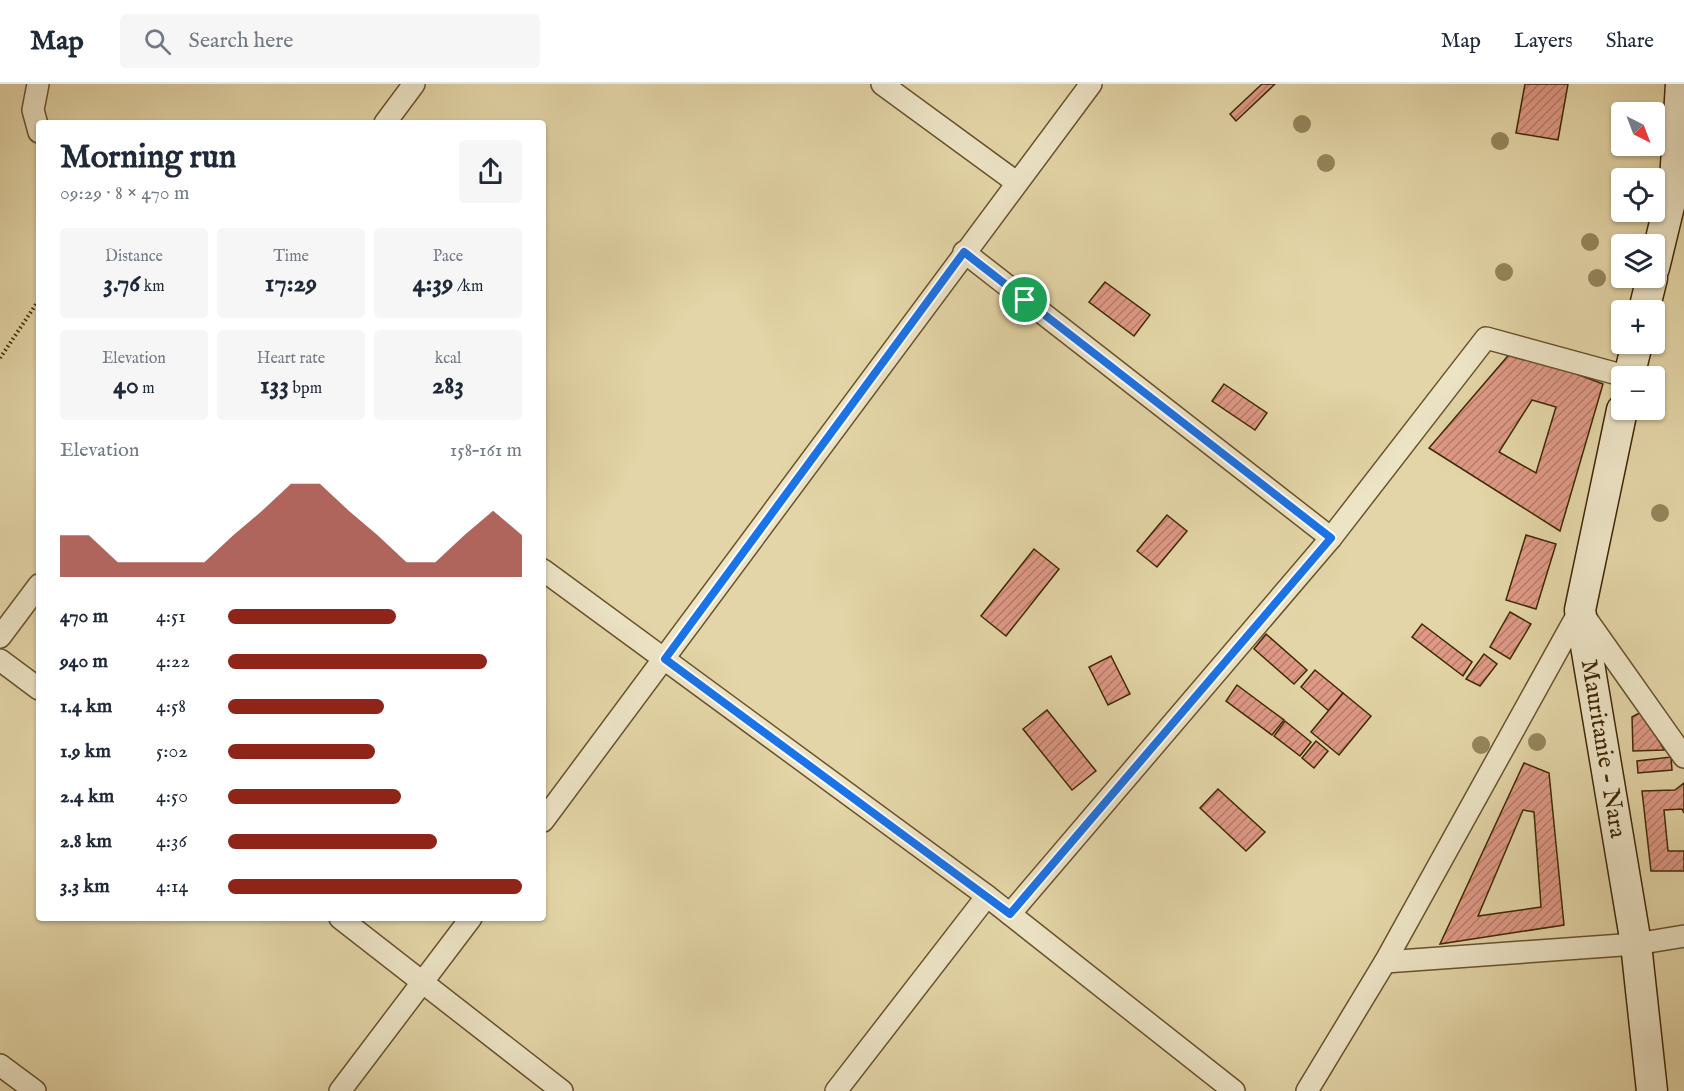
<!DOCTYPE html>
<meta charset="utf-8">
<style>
:root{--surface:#fff;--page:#f6f6f7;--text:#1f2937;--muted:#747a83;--line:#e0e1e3;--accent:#8f2418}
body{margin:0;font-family:"IM FELL English",serif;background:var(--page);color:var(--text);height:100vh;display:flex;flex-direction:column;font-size:22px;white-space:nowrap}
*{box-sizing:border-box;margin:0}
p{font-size:20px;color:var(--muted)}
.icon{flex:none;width:33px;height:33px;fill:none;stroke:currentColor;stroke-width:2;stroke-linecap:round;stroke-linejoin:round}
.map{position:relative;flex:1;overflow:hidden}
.sheet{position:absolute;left:36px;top:36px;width:510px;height:801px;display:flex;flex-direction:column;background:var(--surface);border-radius:6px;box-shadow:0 2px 4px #0004}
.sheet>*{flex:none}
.needle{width:39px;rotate:138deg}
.buttons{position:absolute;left:1611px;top:18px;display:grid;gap:12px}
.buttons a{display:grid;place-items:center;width:54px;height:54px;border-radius:6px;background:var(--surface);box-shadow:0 2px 4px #0004;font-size:30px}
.pin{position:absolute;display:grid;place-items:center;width:51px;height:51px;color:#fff;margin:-26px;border:3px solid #fff;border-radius:50%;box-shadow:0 2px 6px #0007}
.round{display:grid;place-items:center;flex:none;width:63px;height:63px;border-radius:6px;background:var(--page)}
.overview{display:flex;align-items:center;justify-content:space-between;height:102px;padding:0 24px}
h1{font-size:33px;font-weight:800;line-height:45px}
.stats{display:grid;grid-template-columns:repeat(3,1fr);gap:9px;height:102px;padding:6px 24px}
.stats div{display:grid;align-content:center;border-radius:6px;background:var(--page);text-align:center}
.stats b{font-size:26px;font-weight:800}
.stats small{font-size:16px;font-weight:400}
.stats p{font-size:16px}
.chart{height:168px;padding:12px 24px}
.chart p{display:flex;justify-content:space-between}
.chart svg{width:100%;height:108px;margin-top:6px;fill:var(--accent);opacity:.7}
ul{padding:0 24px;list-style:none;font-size:20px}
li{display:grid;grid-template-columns:96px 72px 1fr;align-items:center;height:45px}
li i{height:15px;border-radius:8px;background:var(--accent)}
header{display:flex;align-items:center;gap:36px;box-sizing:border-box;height:84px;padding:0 30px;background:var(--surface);border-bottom:2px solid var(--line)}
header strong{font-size:28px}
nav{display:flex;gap:33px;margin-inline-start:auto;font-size:21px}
.search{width:420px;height:54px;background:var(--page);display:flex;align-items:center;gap:15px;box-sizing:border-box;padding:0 21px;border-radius:6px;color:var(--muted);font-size:22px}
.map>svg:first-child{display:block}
.building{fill:url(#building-hatch);stroke:#3f2804;stroke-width:1.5;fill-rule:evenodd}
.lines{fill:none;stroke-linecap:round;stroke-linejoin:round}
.minor-casing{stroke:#68532d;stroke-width:24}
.secondary-casing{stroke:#3f2804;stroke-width:33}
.path{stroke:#3f2804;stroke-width:4;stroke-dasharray:1.5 3;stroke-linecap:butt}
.minor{stroke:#ede4c6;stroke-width:21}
.secondary{stroke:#ede4c6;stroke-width:30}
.tree{fill:#95865c}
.route-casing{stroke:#fff;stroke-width:12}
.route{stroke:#1a73e8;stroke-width:8}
.labels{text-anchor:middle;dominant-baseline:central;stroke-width:4.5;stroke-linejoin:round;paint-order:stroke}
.street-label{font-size:24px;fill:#3f2804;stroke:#ede4c6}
</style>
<header>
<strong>Map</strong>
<div class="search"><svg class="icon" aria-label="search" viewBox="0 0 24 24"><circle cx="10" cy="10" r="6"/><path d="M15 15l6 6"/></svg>Search here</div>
<nav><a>Map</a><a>Layers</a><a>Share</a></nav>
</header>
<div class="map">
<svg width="1684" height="1007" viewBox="0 0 1684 1007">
<defs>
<pattern id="building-hatch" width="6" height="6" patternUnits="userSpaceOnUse" patternTransform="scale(1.5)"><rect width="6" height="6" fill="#df9986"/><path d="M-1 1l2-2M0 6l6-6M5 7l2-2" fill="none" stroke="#b67d6b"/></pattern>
</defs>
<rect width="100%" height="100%" fill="#e3d5a7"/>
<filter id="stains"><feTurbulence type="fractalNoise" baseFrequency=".00333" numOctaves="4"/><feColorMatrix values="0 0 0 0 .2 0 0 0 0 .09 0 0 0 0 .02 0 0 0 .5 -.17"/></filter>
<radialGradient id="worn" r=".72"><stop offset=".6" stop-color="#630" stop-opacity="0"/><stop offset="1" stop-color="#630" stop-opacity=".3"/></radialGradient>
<g class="building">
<path d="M 1262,0 L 1275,0 L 1236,37 L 1230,30 Z"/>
<path d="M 1525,0 L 1568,0 L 1558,56 L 1516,49 Z"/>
<path d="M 1105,198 L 1150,231 L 1134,252 L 1089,218 Z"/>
<path d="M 1513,266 L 1603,300 L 1560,447 L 1429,364 ZM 1532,316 L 1556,323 L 1536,389 L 1499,368 Z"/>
<path d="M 1224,300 L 1267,329 L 1255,346 L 1212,317 Z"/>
<path d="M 1167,431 L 1187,447 L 1157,483 L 1137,467 Z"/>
<path d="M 1526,451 L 1556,460 L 1536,525 L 1506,516 Z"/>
<path d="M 1034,465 L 1059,485 L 1006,552 L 981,532 Z"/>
<path d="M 1510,528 L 1531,540 L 1510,575 L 1490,563 Z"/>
<path d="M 1422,540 L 1472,578 L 1463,592 L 1412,553 Z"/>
<path d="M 1266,550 L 1307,586 L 1294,600 L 1254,565 Z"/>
<path d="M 1484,570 L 1497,580 L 1480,602 L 1466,595 Z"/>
<path d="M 1111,572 L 1130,610 L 1108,621 L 1089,583 Z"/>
<path d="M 1315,586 L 1343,609 L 1329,627 L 1301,603 Z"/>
<path d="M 1237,601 L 1284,636 L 1272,651 L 1226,617 Z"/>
<path d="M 1343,609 L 1371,632 L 1339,671 L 1311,648 Z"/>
<path d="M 1047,626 L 1096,687 L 1072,706 L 1023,645 Z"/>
<path d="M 1643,627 L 1664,666 L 1633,667 L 1632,633 Z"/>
<path d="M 1285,637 L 1311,658 L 1300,672 L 1274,652 Z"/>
<path d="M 1316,657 L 1328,667 L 1314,684 L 1302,674 Z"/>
<path d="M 1671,673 L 1672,686 L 1638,689 L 1637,677 Z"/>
<path d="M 1524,679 L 1549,689 L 1564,841 L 1440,860 ZM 1523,726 L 1534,728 L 1541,823 L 1478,832 Z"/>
<path d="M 1684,699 L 1684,729 L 1682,725 L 1664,726 L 1668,767 L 1684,767 L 1684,787 L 1651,787 L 1642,707 L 1675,706 Z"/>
<path d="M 1218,705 L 1265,748 L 1246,767 L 1200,724 Z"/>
</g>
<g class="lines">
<defs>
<g id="minor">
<path d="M 38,0 L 33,26 L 39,48"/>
<path d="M 882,0 L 1016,98"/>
<path d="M 385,39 L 414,0"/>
<path d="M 964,168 L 1331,454"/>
<path d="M 543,486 L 987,812 L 1234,1007"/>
<path d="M 0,553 L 39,501"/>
<path d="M 0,576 L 39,605"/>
<path d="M 543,737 L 1091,0"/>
<path d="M 1010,830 L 1331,454 L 1486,254 L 1625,292"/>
<path d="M 340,834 L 562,1007"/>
<path d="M 1385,878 L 1636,860 L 1684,852"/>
<path d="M 0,981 L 35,1007"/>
<path d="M 340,1007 L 471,834"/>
<path d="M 836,1007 L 987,812"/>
<path d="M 1307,1007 L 1385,878 L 1580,526 L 1684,673"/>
</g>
<g id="secondary">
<path d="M 1654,184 L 1675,97 L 1681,0"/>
<path d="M 1644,226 L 1652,194"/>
<path d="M 1629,292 L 1637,260"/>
<path id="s1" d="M 1622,326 L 1580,526 L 1636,860 L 1652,1007"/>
</g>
</defs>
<use href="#minor" class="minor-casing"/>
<use href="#secondary" class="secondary-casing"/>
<path class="path" d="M 0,274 L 39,216"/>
<use href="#minor" class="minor"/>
<use href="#secondary" class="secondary"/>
</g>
<g class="tree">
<circle cx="1302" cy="40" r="9"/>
<circle cx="1500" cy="57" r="9"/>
<circle cx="1326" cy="79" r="9"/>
<circle cx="1590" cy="158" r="9"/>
<circle cx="1504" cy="188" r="9"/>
<circle cx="1597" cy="194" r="9"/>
<circle cx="1660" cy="429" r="9"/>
<circle cx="1537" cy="658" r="9"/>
<circle cx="1481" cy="661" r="9"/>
</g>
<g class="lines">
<defs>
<path id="route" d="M 964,168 L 1331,454 L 1010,830 L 665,575 Z"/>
</defs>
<use href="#route" class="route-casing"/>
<use href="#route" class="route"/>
</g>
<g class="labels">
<g class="street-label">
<text stroke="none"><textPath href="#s1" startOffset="345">Mauritanie - Nara</textPath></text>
</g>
</g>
<rect width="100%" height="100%" filter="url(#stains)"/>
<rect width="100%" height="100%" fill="url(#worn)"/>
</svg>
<div class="buttons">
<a><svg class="needle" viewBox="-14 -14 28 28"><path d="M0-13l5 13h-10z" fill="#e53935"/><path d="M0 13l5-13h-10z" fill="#747a83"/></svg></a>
<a><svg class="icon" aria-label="locate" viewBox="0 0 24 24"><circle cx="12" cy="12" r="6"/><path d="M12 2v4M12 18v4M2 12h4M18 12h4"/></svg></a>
<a><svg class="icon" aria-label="layers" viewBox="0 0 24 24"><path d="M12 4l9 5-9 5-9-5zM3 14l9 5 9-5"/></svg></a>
<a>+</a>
<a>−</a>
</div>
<div class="pin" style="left:1025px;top:216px;background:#1e9e55"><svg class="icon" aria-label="arrive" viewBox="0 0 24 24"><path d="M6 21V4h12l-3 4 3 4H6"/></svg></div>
<section class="sheet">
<div class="overview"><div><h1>Morning run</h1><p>09:29 · 8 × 470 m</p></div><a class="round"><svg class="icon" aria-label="share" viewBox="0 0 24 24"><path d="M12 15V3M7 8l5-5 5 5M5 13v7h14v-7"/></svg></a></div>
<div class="stats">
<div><p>Distance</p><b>3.76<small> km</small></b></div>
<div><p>Time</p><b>17:29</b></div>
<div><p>Pace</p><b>4:39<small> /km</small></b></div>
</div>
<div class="stats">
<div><p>Elevation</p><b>40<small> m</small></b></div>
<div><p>Heart rate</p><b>133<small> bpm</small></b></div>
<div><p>kcal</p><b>283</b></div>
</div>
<div class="chart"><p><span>Elevation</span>158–161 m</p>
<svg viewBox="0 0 160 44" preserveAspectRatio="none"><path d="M0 44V27L10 27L20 38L30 38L40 38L50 38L60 27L70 17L80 6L90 6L100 17L110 27L120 38L130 38L140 27L150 17L160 27V44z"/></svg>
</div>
<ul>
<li><b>470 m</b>4:51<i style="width:57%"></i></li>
<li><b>940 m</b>4:22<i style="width:88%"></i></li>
<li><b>1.4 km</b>4:58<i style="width:53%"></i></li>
<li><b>1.9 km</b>5:02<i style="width:50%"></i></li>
<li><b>2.4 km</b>4:50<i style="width:59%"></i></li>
<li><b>2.8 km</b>4:36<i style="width:71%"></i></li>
<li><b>3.3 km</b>4:14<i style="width:100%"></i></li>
</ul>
</section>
</div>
